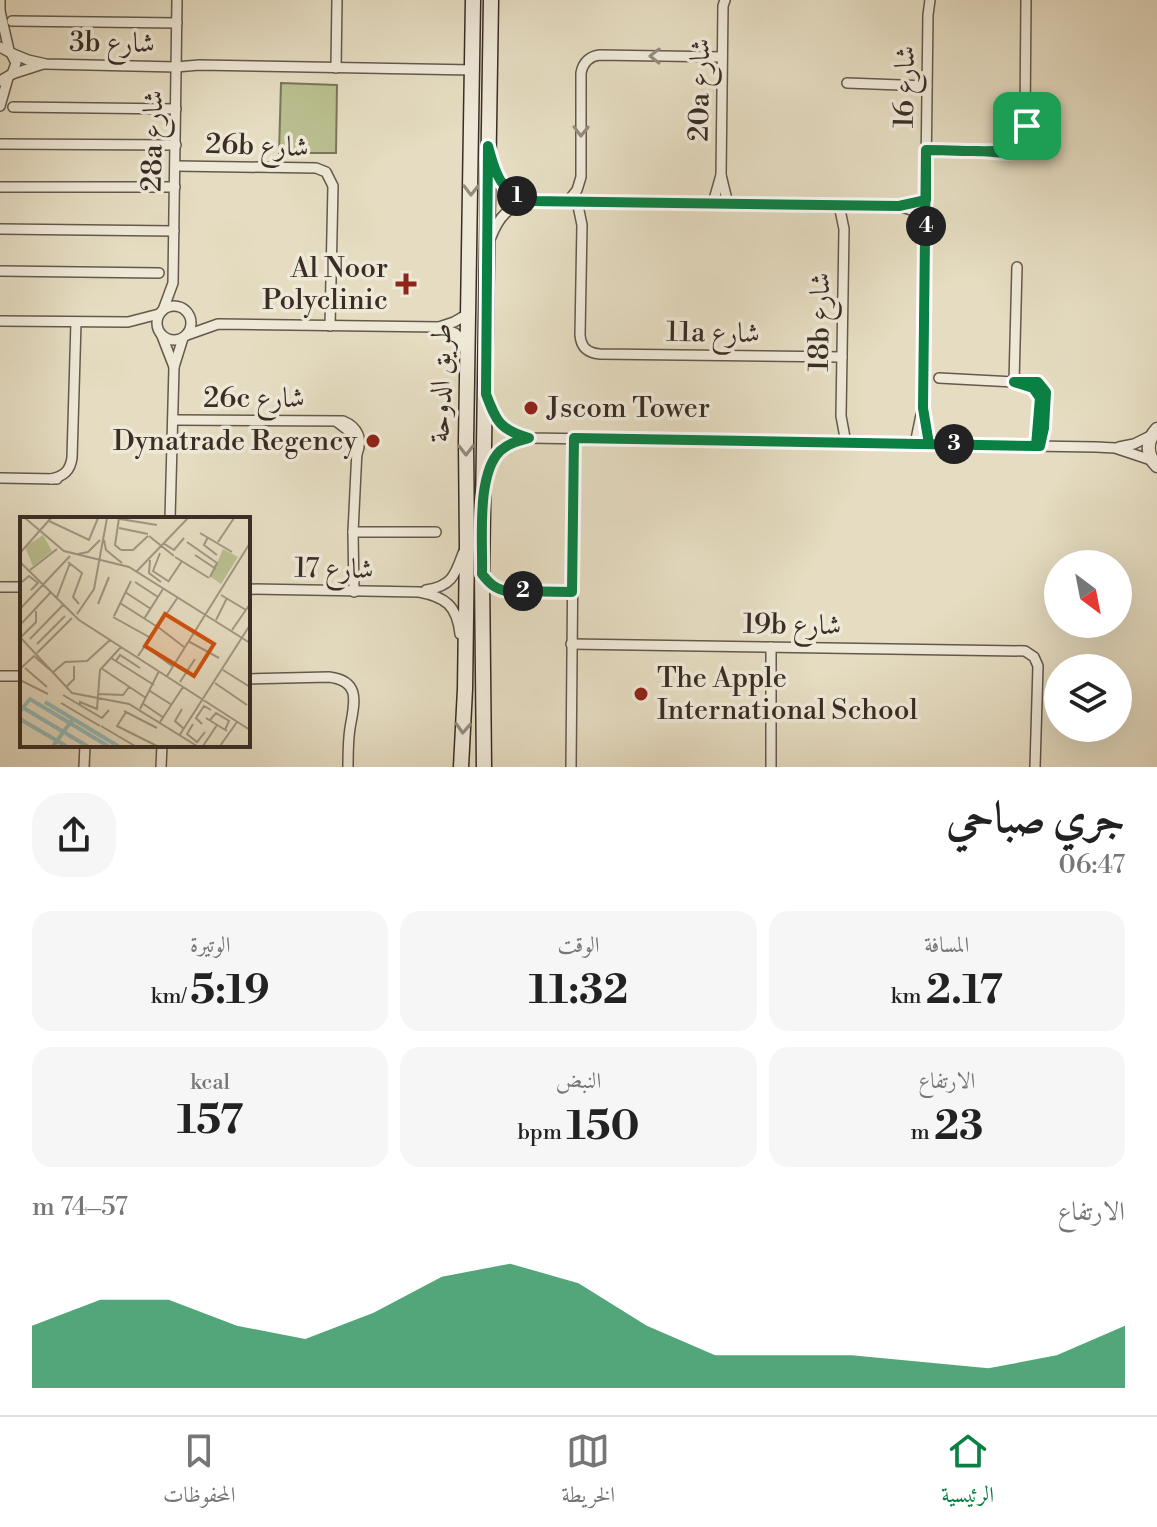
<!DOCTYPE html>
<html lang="ar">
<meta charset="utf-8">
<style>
:root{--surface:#fff;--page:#f6f6f6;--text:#222;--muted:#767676;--line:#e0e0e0;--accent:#0b8043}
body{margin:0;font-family:"Libre Bodoni",Amiri,serif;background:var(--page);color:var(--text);direction:rtl;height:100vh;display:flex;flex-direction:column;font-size:30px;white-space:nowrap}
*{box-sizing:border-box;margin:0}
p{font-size:26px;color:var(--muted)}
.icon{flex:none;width:44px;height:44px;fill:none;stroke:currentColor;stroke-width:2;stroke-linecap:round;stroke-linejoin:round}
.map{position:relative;height:767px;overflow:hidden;direction:ltr}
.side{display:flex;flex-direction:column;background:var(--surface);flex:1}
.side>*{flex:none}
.needle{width:52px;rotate:148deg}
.controls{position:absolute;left:1044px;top:550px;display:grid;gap:16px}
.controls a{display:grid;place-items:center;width:88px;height:88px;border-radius:50%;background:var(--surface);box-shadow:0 8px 32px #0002;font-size:40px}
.pin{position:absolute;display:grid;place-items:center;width:68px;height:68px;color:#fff;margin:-34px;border-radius:16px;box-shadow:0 4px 12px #0006}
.km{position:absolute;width:40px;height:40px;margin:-20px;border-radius:50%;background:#222;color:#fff;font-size:22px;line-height:40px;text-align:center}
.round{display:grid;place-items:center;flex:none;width:84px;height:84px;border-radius:32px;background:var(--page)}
.headline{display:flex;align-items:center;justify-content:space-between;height:136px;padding:0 32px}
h1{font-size:44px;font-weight:700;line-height:60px}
.stats{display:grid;grid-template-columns:repeat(3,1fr);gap:12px;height:136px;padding:8px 32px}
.stats div{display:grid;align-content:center;border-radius:20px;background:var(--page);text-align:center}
.stats b{font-size:40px;font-weight:700}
.stats small{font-size:22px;font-weight:400}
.stats p{font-size:22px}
.chart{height:224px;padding:16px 32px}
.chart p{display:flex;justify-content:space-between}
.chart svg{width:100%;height:144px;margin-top:8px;fill:var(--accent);opacity:.7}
.tabs{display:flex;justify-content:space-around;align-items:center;height:112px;border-top:2px solid var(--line);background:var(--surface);font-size:22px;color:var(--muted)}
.tabs a{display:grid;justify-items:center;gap:4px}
.tabs .on{color:var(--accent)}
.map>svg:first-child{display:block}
.green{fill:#babf8f;stroke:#7a765a;stroke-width:2}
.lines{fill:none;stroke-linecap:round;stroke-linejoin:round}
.minor-casing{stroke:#64594c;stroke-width:12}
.tertiary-casing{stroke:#64594c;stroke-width:15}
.secondary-casing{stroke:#392d25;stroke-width:17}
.minor{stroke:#eee8d7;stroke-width:9}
.tertiary{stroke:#eee8d7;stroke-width:12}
.secondary{stroke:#eee8d7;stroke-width:14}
.oneway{stroke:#948a7e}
.route-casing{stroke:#fff;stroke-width:16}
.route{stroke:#0b8043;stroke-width:10}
.poi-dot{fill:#8f2418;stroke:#eee8d7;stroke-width:3}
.labels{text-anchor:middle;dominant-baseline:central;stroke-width:7;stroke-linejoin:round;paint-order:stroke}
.street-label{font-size:28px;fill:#392d25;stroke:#eee8d7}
.poi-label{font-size:28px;fill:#392d25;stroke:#eee8d7;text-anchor:end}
.inset-river{fill:none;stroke:#96bab8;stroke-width:4}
.inset-road{fill:none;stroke:#a09683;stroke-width:2}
.view{fill:#ce5210;fill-opacity:0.15;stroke:#ce5210;stroke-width:4}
.inset-edge{fill:none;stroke:#392d25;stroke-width:4}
</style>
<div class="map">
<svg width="1157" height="767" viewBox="0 0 1157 767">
<rect width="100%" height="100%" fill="#e5dcc1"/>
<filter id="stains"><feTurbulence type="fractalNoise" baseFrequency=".0025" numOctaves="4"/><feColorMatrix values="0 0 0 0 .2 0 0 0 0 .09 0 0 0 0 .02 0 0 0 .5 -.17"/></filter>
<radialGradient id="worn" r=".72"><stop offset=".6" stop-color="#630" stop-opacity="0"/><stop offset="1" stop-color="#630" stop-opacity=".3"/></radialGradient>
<path class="green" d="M 281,83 L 337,85 L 336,153 L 279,153 Z"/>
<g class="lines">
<defs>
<g id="minor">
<path d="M 0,9 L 0,0"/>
<path d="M 0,11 L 9,50"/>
<path d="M 12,21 L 177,23"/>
<path d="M 0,47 L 11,53 L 16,63 L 12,74 L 0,81"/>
<path d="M 11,53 L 28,60 L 46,64 L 176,67 L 199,65 L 473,70"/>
<path d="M 336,68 L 337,0"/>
<path d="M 12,74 L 43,64"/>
<path d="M 847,83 L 927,86"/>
<path d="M 0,106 L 8,78"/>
<path d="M 13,107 L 176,109"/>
<path d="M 0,144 L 176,145"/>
<path d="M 926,150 L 1000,152 C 1016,148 1024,138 1025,121 L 1026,0"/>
<path d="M 493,163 C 500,186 507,193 530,201"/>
<path d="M 176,166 L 316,168 L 326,172 L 333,186 L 330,326"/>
<path d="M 721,175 L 728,204"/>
<path d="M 0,187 L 175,187"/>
<path d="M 568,201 L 577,190 L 581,177 L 581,73 C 583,62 590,56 600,55 L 722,57"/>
<path d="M 577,201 L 582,225 L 580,335 C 581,347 587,353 600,354 L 842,357"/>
<path d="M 713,203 L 721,175 L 723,6 L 725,0"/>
<path d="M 839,205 L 844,229 L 841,416 L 846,443"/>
<path d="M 899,206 L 926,215"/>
<path d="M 0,229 L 174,231"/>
<path d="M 491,237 C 499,217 508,206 530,201 L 899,206 L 926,200"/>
<path d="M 0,271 L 159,273"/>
<circle cx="174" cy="323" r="17"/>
<path d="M 163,310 L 173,283 L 177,0"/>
<path d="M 0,321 L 128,322 L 159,314"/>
<path d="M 439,327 L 455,333 L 467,345"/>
<path d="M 187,335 L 218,324 L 439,327 L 454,322 L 468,314"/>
<path d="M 162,336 L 174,367"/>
<path d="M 939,378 L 1014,382 L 1033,381 L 1041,385 L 1046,396 L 1040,446"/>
<path d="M 1014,382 L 1017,267"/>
<path d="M 1022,384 C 1050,391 1037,419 1036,442"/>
<path d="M 488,400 C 497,424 504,431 529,438 L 1096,447 L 1115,448 L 1151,460"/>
<path d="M 173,420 L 343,421 C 358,427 363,439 357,454"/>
<path d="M 337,422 L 350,432 L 357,450 L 353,532 L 354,592"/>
<path d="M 915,444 L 921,415"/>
<path d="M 929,444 L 923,408 L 928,15 L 930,0"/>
<path d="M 1119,447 L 1134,444 L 1152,435"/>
<path d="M 487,476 C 494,456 504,444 525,439"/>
<path d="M 0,478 L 57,479"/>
<path d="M 51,479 C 64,476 70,471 72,458 L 76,322"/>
<path d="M 170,519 L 174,367 L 183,338"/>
<path d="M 353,532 L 436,532"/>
<path d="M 482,574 L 493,586 L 499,589 L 572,592"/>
<path d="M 0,587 L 22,587"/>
<path d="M 248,589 L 419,592 C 446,597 457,606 460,634"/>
<path d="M 426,590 C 452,586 455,575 463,553"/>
<path d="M 571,644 L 1025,651 L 1034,657 L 1038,666 L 1035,767"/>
<path d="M 771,647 L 771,767"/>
<path d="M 0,676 L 22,676"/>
<path d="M 248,679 L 329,677 C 362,681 354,704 350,728 C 348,741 348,754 348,767"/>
<path d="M 84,767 L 85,745"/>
<path d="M 161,767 L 162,745"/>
<path d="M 571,767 L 574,438"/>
</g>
<path id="tertiary" d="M 1157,429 C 1146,441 1146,455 1157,466"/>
<g id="secondary">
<path d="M 461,767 L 465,689 L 467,545 L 466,442 L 473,0"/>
<path d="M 484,767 L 482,574 L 491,0"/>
</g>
</defs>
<use href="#minor" class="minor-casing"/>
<use href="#tertiary" class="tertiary-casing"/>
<use href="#secondary" class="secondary-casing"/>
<use href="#minor" class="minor"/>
<use href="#tertiary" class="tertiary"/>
<use href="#secondary" class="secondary"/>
</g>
<defs><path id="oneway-chevron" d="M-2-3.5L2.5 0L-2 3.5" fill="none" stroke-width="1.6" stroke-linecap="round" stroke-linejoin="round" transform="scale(2)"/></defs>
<g class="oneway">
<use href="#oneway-chevron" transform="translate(655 56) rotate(-179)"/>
<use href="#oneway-chevron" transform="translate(581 131) rotate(91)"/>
<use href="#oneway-chevron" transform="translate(471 190) rotate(91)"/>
<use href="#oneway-chevron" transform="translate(466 450) rotate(90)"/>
<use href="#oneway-chevron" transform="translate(463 728) rotate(93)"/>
</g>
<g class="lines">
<defs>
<path id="route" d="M 1027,126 C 1035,163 998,151 978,151 C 960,151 943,150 926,150 L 926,200 L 899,206 L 530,201 C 499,190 496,175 488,146 L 486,394 C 496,421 500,430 529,438 C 518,441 509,443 500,451 C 476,475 483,541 482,574 C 489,583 495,589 506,591 L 572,592 L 574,438 L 1036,446 L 1040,398 L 1033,388 L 1014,382 L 1038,382 L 1046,392 L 1044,428 L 1040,446 L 1036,446 L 929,444 L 923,408 L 926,150 C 941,150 957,151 972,151 C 998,151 1022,156 1025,121 L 1027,126"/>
</defs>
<use href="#route" class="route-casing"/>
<use href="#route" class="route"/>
</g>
<g class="poi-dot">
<path d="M402 272h8v8h8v8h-8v8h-8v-8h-8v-8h8z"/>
<circle cx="531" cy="408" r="8"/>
<circle cx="373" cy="441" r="8"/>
<circle cx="641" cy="694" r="8"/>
</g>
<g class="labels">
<g class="street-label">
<text transform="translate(112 43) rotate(1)">3b شارع</text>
<text transform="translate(905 87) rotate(-89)">شارع 16</text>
<text transform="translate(700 90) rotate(-89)">20a شارع</text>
<text transform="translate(153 141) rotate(-89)">28a شارع</text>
<text transform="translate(257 146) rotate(2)">26b شارع</text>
<text transform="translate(820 322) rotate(-89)">18b شارع</text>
<text transform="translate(713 333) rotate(1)">11a شارع</text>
<text transform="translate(441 383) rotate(-89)">طريق الدوحة</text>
<text x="254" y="398">26c شارع</text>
<text transform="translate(334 569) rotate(1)">شارع 17</text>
<text transform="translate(792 625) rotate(1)">19b شارع</text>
</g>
<g class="poi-label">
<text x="388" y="268">Al Noor<tspan x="388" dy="32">Polyclinic</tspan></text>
<text x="547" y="408" text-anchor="start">Jscom Tower</text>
<text x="357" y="441">Dynatrade Regency</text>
<text x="657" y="678" text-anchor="start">The Apple<tspan x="657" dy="32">International School</tspan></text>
</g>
</g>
<g transform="translate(20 517)">
<rect width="230" height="230" fill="#e5dcc1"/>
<path d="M 23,18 L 32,34 L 13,49 L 5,30 ZM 203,32 L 218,40 L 201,67 L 191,60 Z" fill="#babf8f"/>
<path class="inset-river" d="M 25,185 L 98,229M 2,190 L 67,229M 0,194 L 10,182 L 88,229M 0,202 L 46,229M 33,229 L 53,202"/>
<path class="inset-road" d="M 5,1 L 44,34 L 109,50 L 230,126M 99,1 L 95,28 L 101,33M 100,2 L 137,8M 29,4 L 69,23 L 78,1M 99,11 L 128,17M 180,16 L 212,35M 129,19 L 154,39M 188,20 L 184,28 L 197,38M 84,23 L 86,33 L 102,46M 167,25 L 197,46 L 190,60M 198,25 L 214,1M 143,26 L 154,33 L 164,21M 101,33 L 113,33 L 128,19M 0,36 L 31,1M 140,36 L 133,54 L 148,64M 58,37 L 68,35 L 80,23M 175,38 L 196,52M 155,40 L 189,61M 130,43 L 129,56 L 141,65M 0,45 L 59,103 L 230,213M 48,45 L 62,56 L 53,80 L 59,87M 10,53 L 37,32M 117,54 L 168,1M 2,65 L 9,59 L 18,66 L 11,73M 115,65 L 138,80M 148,65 L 162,44M 105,75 L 131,92M 201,78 L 226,93M 37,80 L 50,46M 100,86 L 136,109M 78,87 L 89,60M 0,92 L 50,39M 57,97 L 74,72 L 87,1M 94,99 L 111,64M 93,100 L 129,120M 124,102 L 143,72M 196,103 L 207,81M 2,106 L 31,75M 138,110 L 164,130M 212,113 L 230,87M 0,120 L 52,176 L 109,187 L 177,229M 1,120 L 16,105 L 16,94M 10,122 L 43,88M 168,124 L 199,141M 17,127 L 45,99M 125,129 L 152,149M 17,136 L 52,101M 118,139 L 158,80M 91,141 L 134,168M 96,144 L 100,138 L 120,151M 5,151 L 27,170M 81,151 L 126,181M 0,152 L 14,139 L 29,152M 203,153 L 230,170M 32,156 L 45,145 L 67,144 L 90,123M 147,159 L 230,26M 0,163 L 28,177M 160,165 L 175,142M 195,166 L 227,188M 46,170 L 54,162 L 54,149M 130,174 L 152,188M 79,177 L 103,178 L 109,170M 43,178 L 82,201 L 89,193M 41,186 L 80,209M 122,186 L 144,201M 60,189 L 60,185 L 77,192 L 80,153 L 101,130M 120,192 L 139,154M 162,192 L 155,204 L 164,212M 104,194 L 137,211M 106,195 L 97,209 L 137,229M 186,201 L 207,214M 190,203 L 196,196 L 209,204 L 205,213M 140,205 L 163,170M 173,207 L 167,217 L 177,225 L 185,215M 182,207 L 176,201 L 184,189 L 191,193M 81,209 L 115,229M 159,219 L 230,108M 183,229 L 197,208M 200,229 L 217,205"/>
<path class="view" d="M 145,97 L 194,127 L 174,159 L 125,129 Z"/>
<rect width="230" height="230" class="inset-edge"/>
</g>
<rect width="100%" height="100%" filter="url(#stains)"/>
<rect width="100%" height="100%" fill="url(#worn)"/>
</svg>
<div class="controls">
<a><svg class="needle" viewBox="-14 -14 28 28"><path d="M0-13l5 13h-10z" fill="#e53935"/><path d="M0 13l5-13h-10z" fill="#767676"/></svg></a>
<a><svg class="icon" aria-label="layers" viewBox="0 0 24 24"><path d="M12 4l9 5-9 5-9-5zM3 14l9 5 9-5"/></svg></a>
</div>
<div class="pin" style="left:1027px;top:126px;background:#1e9e55"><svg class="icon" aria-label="arrive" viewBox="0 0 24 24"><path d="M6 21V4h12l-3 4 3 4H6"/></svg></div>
<b class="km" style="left:517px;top:196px">1</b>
<b class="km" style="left:523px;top:591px">2</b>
<b class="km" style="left:954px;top:444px">3</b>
<b class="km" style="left:926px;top:226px">4</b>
</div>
<section class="side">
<div class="headline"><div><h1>جري صباحي</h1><p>06:47</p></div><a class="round"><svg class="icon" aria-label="share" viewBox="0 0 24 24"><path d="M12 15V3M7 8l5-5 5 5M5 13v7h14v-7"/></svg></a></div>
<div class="stats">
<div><p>المسافة</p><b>2.17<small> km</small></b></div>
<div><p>الوقت</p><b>11:32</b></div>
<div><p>الوتيرة</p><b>5:19<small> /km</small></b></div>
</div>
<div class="stats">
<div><p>الارتفاع</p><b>23<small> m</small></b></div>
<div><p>النبض</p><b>150<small> bpm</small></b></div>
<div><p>kcal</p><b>157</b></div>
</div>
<div class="chart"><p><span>الارتفاع</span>57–74 m</p>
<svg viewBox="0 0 160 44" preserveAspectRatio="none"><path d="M0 44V25L10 17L20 17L30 25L40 29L50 21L60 10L70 6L80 12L90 25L100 34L110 34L120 34L130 36L140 38L150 34L160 25V44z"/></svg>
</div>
</section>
<nav class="tabs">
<a class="on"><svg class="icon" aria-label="home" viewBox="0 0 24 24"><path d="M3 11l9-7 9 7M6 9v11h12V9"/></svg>الرئيسية</a>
<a><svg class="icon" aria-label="map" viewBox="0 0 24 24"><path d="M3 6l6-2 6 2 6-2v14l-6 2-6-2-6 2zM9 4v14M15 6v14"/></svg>الخريطة</a>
<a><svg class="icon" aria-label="saved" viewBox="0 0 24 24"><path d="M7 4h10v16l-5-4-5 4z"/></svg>المحفوظات</a>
</nav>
